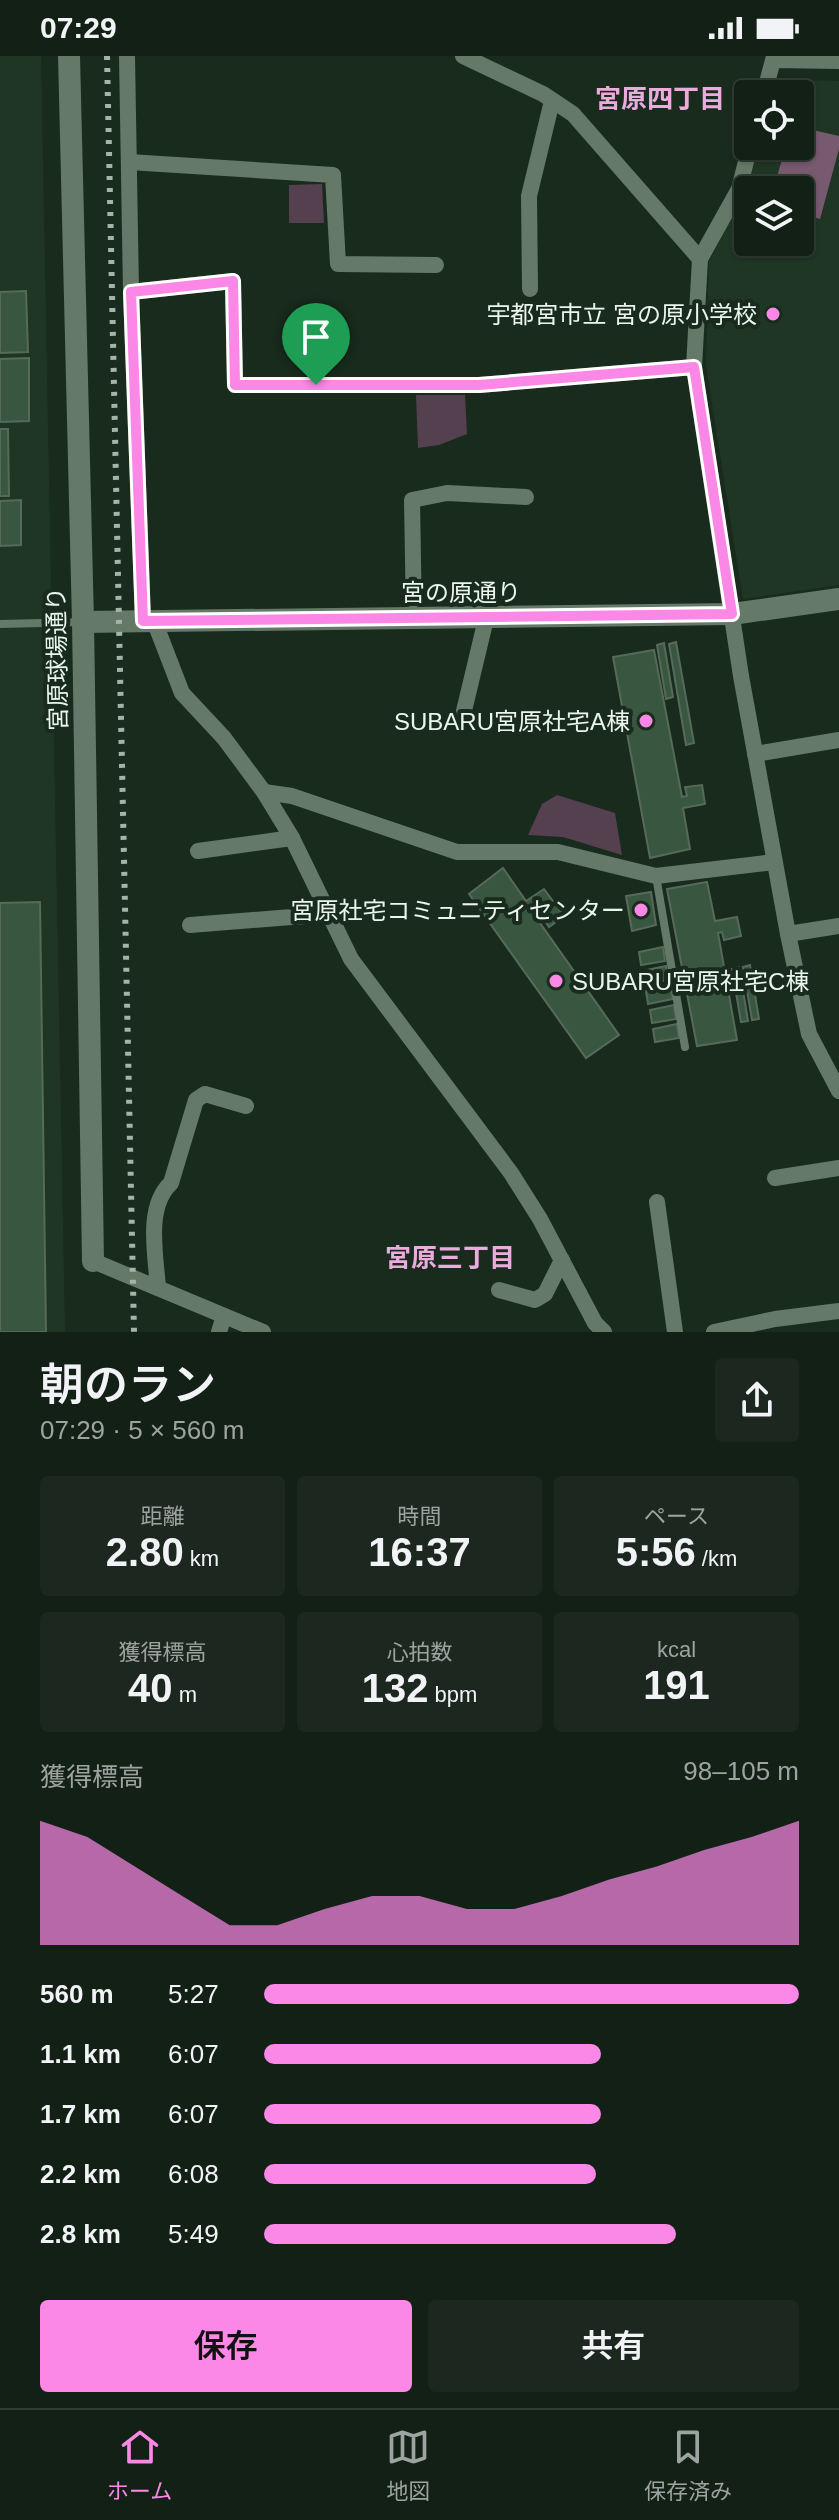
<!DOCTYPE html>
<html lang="ja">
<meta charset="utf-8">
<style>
:root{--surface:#132016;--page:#1c281f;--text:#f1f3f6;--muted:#9da3a1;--line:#323e35;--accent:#fb87e6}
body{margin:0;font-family:Arial,"Noto Sans JP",sans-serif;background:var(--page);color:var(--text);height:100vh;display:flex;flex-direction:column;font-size:30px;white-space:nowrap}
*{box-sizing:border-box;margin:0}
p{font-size:26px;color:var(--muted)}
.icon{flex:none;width:44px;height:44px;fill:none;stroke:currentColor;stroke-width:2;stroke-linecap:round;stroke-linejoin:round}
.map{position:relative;height:1276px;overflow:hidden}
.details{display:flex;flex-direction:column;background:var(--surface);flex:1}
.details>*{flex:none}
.fabs{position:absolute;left:734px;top:24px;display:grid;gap:16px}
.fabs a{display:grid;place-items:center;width:80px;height:80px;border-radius:8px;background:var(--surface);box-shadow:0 2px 6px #0004,0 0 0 2px var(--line);font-size:40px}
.pin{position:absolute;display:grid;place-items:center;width:68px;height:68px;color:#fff;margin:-82px -34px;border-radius:50% 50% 50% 0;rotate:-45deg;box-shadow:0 0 8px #0007}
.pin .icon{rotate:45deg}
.round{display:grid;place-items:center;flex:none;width:84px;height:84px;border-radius:8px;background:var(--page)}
.headline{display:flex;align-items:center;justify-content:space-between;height:136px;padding:0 40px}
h1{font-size:44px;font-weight:600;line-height:60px}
.figures{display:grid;grid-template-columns:repeat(3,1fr);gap:12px;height:136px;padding:8px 40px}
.figures div{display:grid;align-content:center;border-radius:8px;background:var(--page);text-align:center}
.figures b{font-size:40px;font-weight:600}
.figures small{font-size:22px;font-weight:400}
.figures p{font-size:22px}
.chart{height:224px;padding:16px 40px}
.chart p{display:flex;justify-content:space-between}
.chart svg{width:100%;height:144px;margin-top:8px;fill:var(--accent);opacity:.7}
.cta{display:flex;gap:16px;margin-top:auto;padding:16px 40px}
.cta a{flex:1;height:92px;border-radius:8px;background:var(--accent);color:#111;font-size:32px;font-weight:600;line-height:92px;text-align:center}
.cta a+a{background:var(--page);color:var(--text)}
ul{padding:0 40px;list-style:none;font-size:26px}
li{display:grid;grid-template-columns:128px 96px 1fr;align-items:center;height:60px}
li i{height:20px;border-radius:10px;background:var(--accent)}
.status{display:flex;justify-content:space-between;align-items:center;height:56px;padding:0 40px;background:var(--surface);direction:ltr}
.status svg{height:22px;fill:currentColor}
.dock{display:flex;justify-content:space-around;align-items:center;height:112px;border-top:2px solid var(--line);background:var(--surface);font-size:22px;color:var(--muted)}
.dock a{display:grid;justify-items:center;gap:4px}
.dock .active{color:var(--accent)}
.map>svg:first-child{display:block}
.built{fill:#1f3625;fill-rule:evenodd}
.green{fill:#554050}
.water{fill:#775970}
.building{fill:#395740;stroke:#566a5a;stroke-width:2}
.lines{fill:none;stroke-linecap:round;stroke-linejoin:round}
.service{stroke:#657969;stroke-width:8}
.minor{stroke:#657969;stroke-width:16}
.tertiary{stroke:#657969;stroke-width:22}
.rail{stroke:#a6b3a8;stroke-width:6;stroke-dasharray:4 8;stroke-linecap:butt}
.route-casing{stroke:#fff;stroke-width:16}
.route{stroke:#fb87e6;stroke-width:10}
.poi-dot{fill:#fb87e6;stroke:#192b1d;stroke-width:3}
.labels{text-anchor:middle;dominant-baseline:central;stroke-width:8;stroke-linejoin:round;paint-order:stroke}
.poi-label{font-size:24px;fill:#eaf5ec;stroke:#192b1d;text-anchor:end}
.street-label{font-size:24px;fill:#eaf5ec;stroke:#192b1d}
.neighbourhood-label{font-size:26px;font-weight:bold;fill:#ebabdd;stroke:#192b1d}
</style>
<div class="status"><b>07:29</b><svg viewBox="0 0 49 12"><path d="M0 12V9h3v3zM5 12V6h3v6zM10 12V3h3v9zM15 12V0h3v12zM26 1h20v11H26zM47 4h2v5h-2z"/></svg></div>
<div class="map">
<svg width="839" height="1276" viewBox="0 0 839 1276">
<rect width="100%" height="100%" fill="#192b1d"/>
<g class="built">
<path d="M 0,0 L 41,0 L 65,1276 L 0,1276 Z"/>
<path d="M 775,23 L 839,25 L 839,529 L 743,543 L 706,310 L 709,205 L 747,135 L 759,90 L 800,90 L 800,38 L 772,38 ZM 748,134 L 800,134 L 800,186 L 748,186 Z"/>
</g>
<g class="green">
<path d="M 322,128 L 324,167 L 289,167 L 289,129 Z"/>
<path d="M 416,339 L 465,339 L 467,378 L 439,389 L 418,392 Z"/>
<path d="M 557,739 L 615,757 L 622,799 L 563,781 L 528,779 L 542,748 Z"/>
</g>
<path class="water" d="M 800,71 L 839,80 L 839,93 L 820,163 L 800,157 L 800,134 L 773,134 L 786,90 L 800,90 Z"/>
<g class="building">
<path d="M 26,235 L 28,296 L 0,297 L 0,236 Z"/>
<path d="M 29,302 L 29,365 L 0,366 L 0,303 Z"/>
<path d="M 0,373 L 8,373 L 9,440 L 0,440 Z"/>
<path d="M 21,444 L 21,489 L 0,490 L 0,445 Z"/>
<path d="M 676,586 L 694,687 L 686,689 L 669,588 Z"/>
<path d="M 664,587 L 673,641 L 666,643 L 657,589 Z"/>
<path d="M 654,594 L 682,741 L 687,740 L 685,731 L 702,729 L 705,748 L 683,752 L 690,793 L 650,802 L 613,601 Z"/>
<path d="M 503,812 L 526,845 L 544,833 L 564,860 L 549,871 L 538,854 L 533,857 L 619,979 L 586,1002 L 469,838 Z"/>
<path d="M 707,826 L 715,865 L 737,861 L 741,880 L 724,884 L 722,876 L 718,877 L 737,984 L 697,990 L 667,833 Z"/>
<path d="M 651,836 L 656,869 L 632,875 L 626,840 Z"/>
<path d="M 40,846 L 46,1276 L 0,1276 L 0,847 Z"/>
<path d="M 663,891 L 665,905 L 641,909 L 639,896 Z"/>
<path d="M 750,909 L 759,963 L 752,964 L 743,911 Z"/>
<path d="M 666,910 L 668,924 L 644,928 L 642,915 Z"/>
<path d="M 739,911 L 748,965 L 741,966 L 732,913 Z"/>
<path d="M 670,930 L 673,943 L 648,948 L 646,935 Z"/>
<path d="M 674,949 L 676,963 L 652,967 L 650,954 Z"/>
<path d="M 677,968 L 679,982 L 655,986 L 653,973 Z"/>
</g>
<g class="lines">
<g class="service">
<path d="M 0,568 L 83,566"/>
<path d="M 656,820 L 685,991"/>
</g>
<g class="minor">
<path d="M 127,0 L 131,236 L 143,565"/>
<path d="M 463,0 L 543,38 L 573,58 L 700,203"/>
<path d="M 764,38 L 773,4 L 839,5"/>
<path d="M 750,90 L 739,133 L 700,203 L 694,311 L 741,620 L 788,878 L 809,978 L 839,1035"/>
<path d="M 129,106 L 333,119 L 338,208 L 436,209"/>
<path d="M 530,233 L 529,140 L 552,45"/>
<path d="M 131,236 L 233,225 L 235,329 L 479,329 L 694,311"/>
<path d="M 414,563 L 412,444 L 447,437 L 526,441"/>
<path d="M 155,567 L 182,637 L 224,682 L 264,736 L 292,782 L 351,903 L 511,1117 L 540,1163 L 595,1267 L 604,1276"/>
<path d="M 463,659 L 486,563"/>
<path d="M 755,698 L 839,684"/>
<path d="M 264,736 L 292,740 L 457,796 L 558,796 L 656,820 L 774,806"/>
<path d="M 198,795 L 292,782"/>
<path d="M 190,869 L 330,858"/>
<path d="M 788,878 L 839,870"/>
<path d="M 775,1122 L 839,1112"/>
<path d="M 657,1146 L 675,1276"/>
<path d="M 93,1205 L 263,1276"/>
<path d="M 158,1232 C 156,1200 145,1151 171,1127 L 196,1044 L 205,1038 L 246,1050"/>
<path d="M 499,1234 L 535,1244 L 545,1238 L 562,1204"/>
<path d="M 219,1276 L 224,1260"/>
<path d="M 714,1276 L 775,1263 L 839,1255"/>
</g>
<g class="tertiary">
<path d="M 69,0 L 83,566 L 93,1205"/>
<path d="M 83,566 L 732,558 L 839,543"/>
</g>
<path class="rail" d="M 107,0 L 134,1276"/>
</g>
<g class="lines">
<defs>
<path id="route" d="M 233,225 L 235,329 L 479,329 L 694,311 L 732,558 L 143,565 L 131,236 Z"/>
</defs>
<use href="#route" class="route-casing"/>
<use href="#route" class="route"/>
</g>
<g class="poi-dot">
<circle cx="773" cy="258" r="8"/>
<circle cx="646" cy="665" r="8"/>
<circle cx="641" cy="854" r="8"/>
<circle cx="556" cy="925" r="8"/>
</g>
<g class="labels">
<g class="poi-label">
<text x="757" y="258">宇都宮市立 宮の原小学校</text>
<text x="630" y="665">SUBARU宮原社宅A棟</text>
<text x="625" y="854">宮原社宅コミュニティセンター</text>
<text x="572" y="925" text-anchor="start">SUBARU宮原社宅C棟</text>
</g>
<g class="street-label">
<text x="461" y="536">宮の原通り</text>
<text transform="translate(57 603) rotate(-91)">宮原球場通り</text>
</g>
<g class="neighbourhood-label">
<text x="660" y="43">宮原四丁目</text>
<text x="450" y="1202">宮原三丁目</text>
</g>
</g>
</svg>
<div class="fabs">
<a><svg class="icon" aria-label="locate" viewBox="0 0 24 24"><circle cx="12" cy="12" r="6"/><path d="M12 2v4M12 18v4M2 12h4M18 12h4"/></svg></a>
<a><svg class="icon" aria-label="layers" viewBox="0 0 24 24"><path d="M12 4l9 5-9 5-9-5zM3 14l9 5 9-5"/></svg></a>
</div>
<div class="pin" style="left:316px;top:329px;background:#1e9e55"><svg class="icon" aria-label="arrive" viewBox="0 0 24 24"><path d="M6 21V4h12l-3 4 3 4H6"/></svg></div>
</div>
<section class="details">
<div class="headline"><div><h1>朝のラン</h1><p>07:29 · 5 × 560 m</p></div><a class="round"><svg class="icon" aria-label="share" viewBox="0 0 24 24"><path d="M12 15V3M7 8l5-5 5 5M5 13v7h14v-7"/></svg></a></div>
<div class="figures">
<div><p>距離</p><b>2.80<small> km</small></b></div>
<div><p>時間</p><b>16:37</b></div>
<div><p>ペース</p><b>5:56<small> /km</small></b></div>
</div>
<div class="figures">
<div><p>獲得標高</p><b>40<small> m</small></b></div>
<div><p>心拍数</p><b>132<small> bpm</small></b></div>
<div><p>kcal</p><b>191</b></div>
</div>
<div class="chart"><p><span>獲得標高</span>98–105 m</p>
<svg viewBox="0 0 160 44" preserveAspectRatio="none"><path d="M0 44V6L10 11L20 20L30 29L40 38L50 38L60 33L70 29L80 29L90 33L100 33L110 29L120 24L130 20L140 15L150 11L160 6V44z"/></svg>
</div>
<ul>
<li><b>560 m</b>5:27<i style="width:100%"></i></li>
<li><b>1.1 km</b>6:07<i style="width:63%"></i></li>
<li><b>1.7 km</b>6:07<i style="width:63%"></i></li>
<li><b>2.2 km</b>6:08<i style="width:62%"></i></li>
<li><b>2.8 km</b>5:49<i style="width:77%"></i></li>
</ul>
<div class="cta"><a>保存</a><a>共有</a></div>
</section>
<nav class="dock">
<a class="active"><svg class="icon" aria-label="home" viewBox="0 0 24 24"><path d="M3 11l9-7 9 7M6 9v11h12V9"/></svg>ホーム</a>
<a><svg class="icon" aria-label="map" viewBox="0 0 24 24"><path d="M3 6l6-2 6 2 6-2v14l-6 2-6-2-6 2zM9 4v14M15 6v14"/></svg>地図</a>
<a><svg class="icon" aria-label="saved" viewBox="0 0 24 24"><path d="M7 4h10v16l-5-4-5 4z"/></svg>保存済み</a>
</nav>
